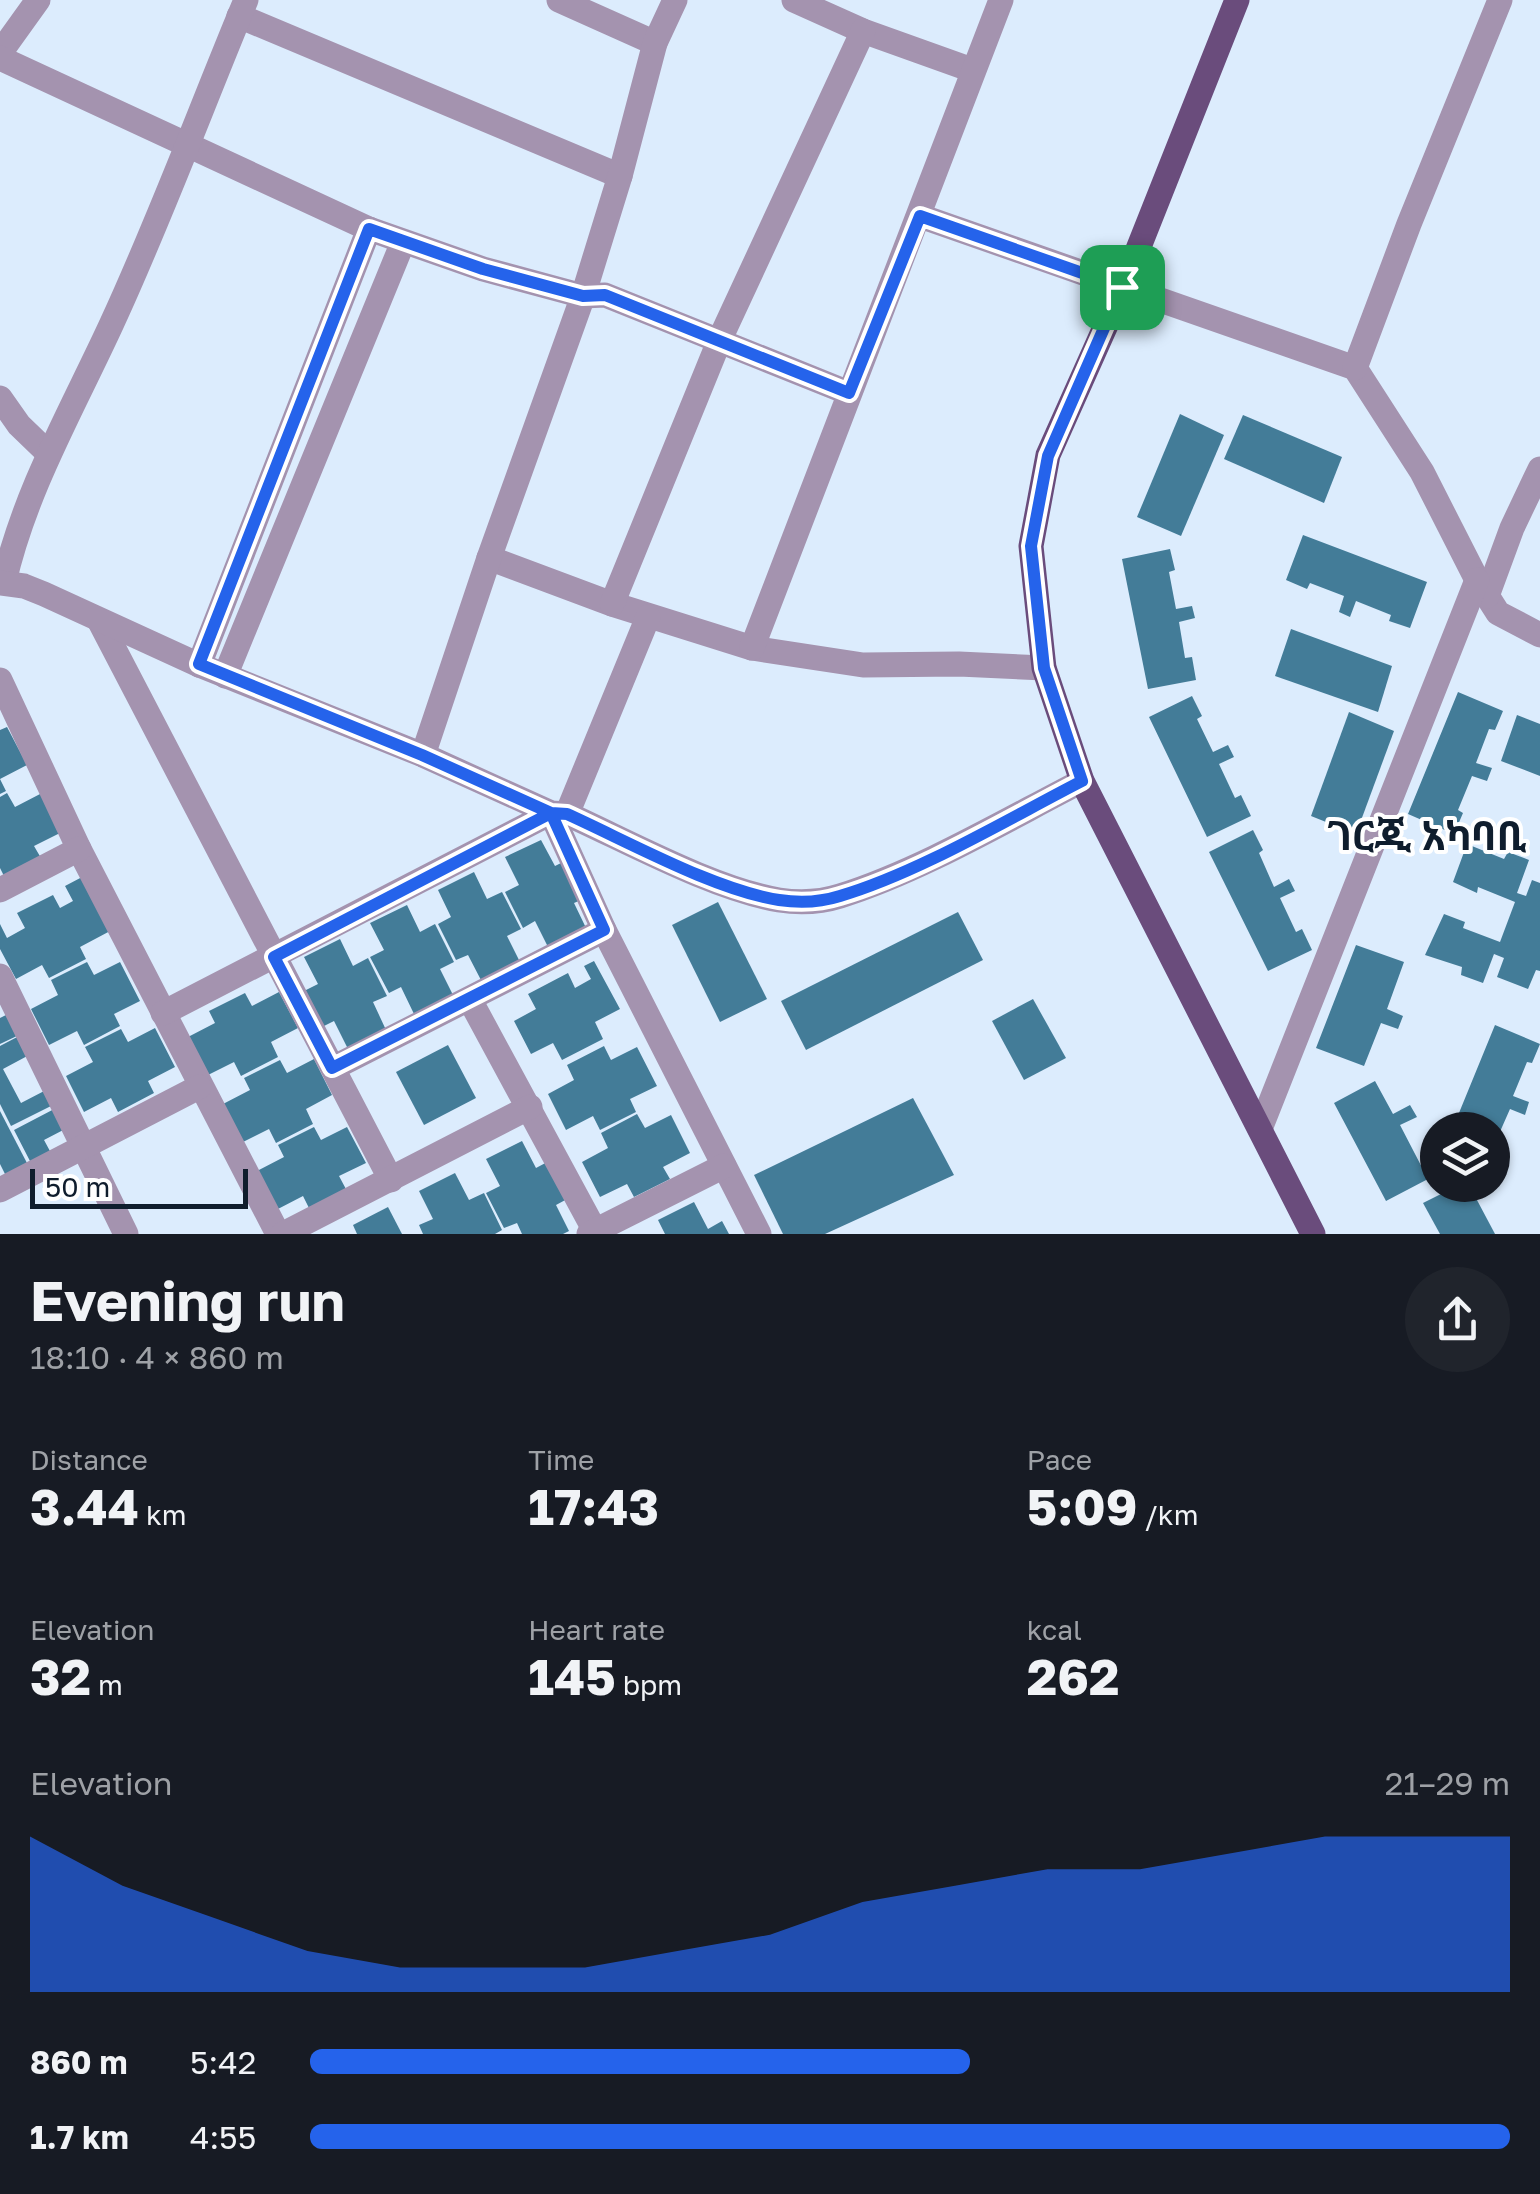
<!DOCTYPE html>
<meta charset="utf-8">
<style>
:root{--surface:#171b24;--page:#20242c;--text:#f1f3f6;--muted:#9ea1a6;--accent:#2563eb}
body{margin:0;font-family:"Golos Text","Noto Sans Ethiopic",sans-serif;background:var(--page);color:var(--text);height:100vh;display:flex;flex-direction:column;font-size:38px;white-space:nowrap}
*{box-sizing:border-box;margin:0}
p{font-size:32px;color:var(--muted)}
.icon{flex:none;width:55px;height:55px;fill:none;stroke:currentColor;stroke-width:2;stroke-linecap:round;stroke-linejoin:round}
.map{position:relative;height:1234px;overflow:hidden}
.sheet{display:flex;flex-direction:column;background:var(--surface);flex:1}
.sheet>*{flex:none}
.buttons{position:absolute;left:1420px;top:1112px;display:grid;gap:20px}
.buttons a{display:grid;place-items:center;width:90px;height:90px;border-radius:50%;background:var(--surface);box-shadow:0 2px 8px #0004;font-size:50px}
.scale{position:absolute;left:30px;bottom:25px;width:218px;box-sizing:border-box;padding-left:10px;border:5px solid #0f1d2d;border-top:0;font-size:28px;line-height:35px;white-space:nowrap;color:#0f1d2d;-webkit-text-stroke:8px #fff;paint-order:stroke}
.pin{position:absolute;display:grid;place-items:center;width:85px;height:85px;color:#fff;margin:-42px;border-radius:20px;box-shadow:0 5px 15px #0006}
.round{display:grid;place-items:center;flex:none;width:105px;height:105px;border-radius:52px;background:var(--page)}
.head{display:flex;align-items:center;justify-content:space-between;height:170px;padding:0 30px}
h1{font-size:55px;font-weight:700;line-height:75px}
.stats{display:grid;grid-template-columns:repeat(3,1fr);gap:15px;height:170px;padding:10px 30px}
.stats div{display:grid;align-content:center}
.stats b{font-size:50px;font-weight:700}
.stats small{font-size:28px;font-weight:400}
.stats p{font-size:28px}
.chart{height:280px;padding:20px 30px}
.chart p{display:flex;justify-content:space-between}
.chart svg{width:100%;height:180px;margin-top:10px;fill:var(--accent);opacity:.7}
ul{padding:0 30px;list-style:none;font-size:32px}
li{display:grid;grid-template-columns:160px 120px 1fr;align-items:center;height:75px}
li i{height:25px;border-radius:12px;background:var(--accent)}
.map>svg:first-child{display:block}
.building{fill:#437c98}
.lines{fill:none;stroke-linecap:round;stroke-linejoin:round}
.minor{stroke:#a493af;stroke-width:25}
.tertiary{stroke:#a493af;stroke-width:25}
.primary{stroke:#6a4c7c;stroke-width:25}
.route-casing{stroke:#fff;stroke-width:20}
.route{stroke:#2563eb;stroke-width:12}
.labels{text-anchor:middle;dominant-baseline:central;stroke-width:8;stroke-linejoin:round;paint-order:stroke}
.district-label{font-size:40px;font-weight:bold;fill:#0f1d2d;stroke:#fff}
</style>
<div class="map">
<svg width="1540" height="1234" viewBox="0 0 1540 1234">
<rect width="100%" height="100%" fill="#dcecfd"/>
<g class="building">
<path d="M 1180,414 L 1224,435 L 1181,536 L 1137,517 Z"/>
<path d="M 1243,415 L 1342,457 L 1324,503 L 1224,459 Z"/>
<path d="M 1303,535 L 1427,582 L 1410,628 L 1389,621 L 1391,615 L 1356,601 L 1350,617 L 1339,612 L 1344,596 L 1310,583 L 1307,589 L 1286,580 Z"/>
<path d="M 1170,549 L 1175,570 L 1169,572 L 1176,609 L 1192,606 L 1195,618 L 1179,622 L 1185,658 L 1192,657 L 1196,680 L 1148,689 L 1122,559 Z"/>
<path d="M 1291,629 L 1392,666 L 1378,712 L 1275,676 Z"/>
<path d="M 1458,692 L 1503,711 L 1495,730 L 1489,729 L 1476,763 L 1492,768 L 1487,781 L 1472,776 L 1458,810 L 1463,813 L 1454,834 L 1408,814 Z"/>
<path d="M 1192,696 L 1202,716 L 1197,719 L 1213,752 L 1228,745 L 1234,757 L 1219,764 L 1235,798 L 1241,795 L 1251,816 L 1207,837 L 1149,717 Z"/>
<path d="M 1349,712 L 1394,731 L 1356,834 L 1311,816 Z"/>
<path d="M 1517,715 L 1540,724 L 1540,776 L 1501,761 Z"/>
<path d="M 7,727 L 27,765 L 0,779 L 6,791 L 0,794 L 0,730 Z"/>
<path d="M 7,793 L 15,807 L 42,793 L 62,832 L 34,846 L 41,858 L 4,876 L 0,868 L 0,797 Z"/>
<path d="M 1253,830 L 1263,850 L 1259,853 L 1274,887 L 1289,879 L 1295,891 L 1280,898 L 1296,932 L 1302,929 L 1312,950 L 1268,971 L 1209,852 Z"/>
<path d="M 541,840 L 555,866 L 569,859 L 588,897 L 574,903 L 587,930 L 549,949 L 535,921 L 523,928 L 505,892 L 519,885 L 505,857 Z"/>
<path d="M 1467,844 L 1504,859 L 1508,852 L 1529,860 L 1517,893 L 1526,896 L 1532,880 L 1540,883 L 1540,971 L 1536,970 L 1528,989 L 1497,977 L 1504,958 L 1494,954 L 1483,983 L 1461,975 L 1462,967 L 1425,955 L 1444,914 L 1465,922 L 1463,928 L 1500,942 L 1515,902 L 1478,887 L 1477,893 L 1453,882 Z"/>
<path d="M 474,872 L 487,899 L 502,892 L 521,929 L 507,936 L 520,962 L 482,982 L 468,955 L 456,960 L 438,924 L 451,917 L 438,890 Z"/>
<path d="M 84,876 L 112,930 L 80,947 L 86,959 L 49,978 L 42,965 L 16,979 L 0,949 L 0,924 L 7,938 L 25,928 L 17,913 L 53,895 L 60,908 L 73,901 L 65,886 Z"/>
<path d="M 718,902 L 767,999 L 720,1022 L 672,925 Z"/>
<path d="M 407,905 L 420,932 L 435,924 L 454,962 L 440,969 L 453,995 L 414,1014 L 401,987 L 389,993 L 370,957 L 384,950 L 370,923 Z"/>
<path d="M 958,912 L 983,960 L 806,1050 L 781,1001 Z"/>
<path d="M 340,939 L 353,966 L 368,958 L 387,996 L 373,1002 L 386,1030 L 348,1049 L 334,1021 L 322,1027 L 304,991 L 318,984 L 304,957 Z"/>
<path d="M 1356,945 L 1404,962 L 1387,1009 L 1403,1016 L 1398,1029 L 1381,1023 L 1364,1066 L 1316,1048 Z"/>
<path d="M 594,961 L 620,1009 L 595,1022 L 603,1039 L 562,1060 L 553,1043 L 531,1054 L 514,1021 L 536,1009 L 528,994 L 568,973 L 575,988 L 591,979 L 584,966 Z"/>
<path d="M 87,962 L 94,975 L 120,962 L 140,1001 L 114,1014 L 120,1026 L 84,1045 L 77,1031 L 49,1045 L 31,1009 L 58,995 L 51,980 Z"/>
<path d="M 279,992 L 298,1028 L 271,1042 L 278,1057 L 241,1076 L 234,1062 L 208,1075 L 188,1037 L 215,1023 L 209,1011 L 245,993 L 252,1006 Z"/>
<path d="M 1033,999 L 1066,1058 L 1024,1080 L 992,1021 Z"/>
<path d="M 10,1013 L 21,1034 L 0,1044 L 0,1018 Z"/>
<path d="M 1495,1025 L 1540,1044 L 1532,1063 L 1527,1062 L 1513,1096 L 1529,1102 L 1525,1115 L 1510,1109 L 1495,1143 L 1500,1146 L 1493,1165 L 1492,1130 L 1452,1130 Z"/>
<path d="M 155,1028 L 175,1067 L 148,1081 L 154,1093 L 118,1112 L 111,1098 L 84,1112 L 66,1076 L 93,1062 L 85,1047 L 121,1029 L 128,1042 Z"/>
<path d="M 21,1035 L 31,1054 L 3,1069 L 21,1103 L 48,1089 L 55,1104 L 11,1126 L 0,1104 L 0,1046 Z"/>
<path d="M 448,1045 L 476,1098 L 424,1125 L 396,1072 Z"/>
<path d="M 604,1046 L 611,1060 L 637,1047 L 657,1086 L 630,1099 L 636,1112 L 600,1130 L 593,1116 L 566,1130 L 548,1094 L 574,1080 L 567,1065 Z"/>
<path d="M 314,1059 L 332,1095 L 306,1109 L 313,1124 L 276,1143 L 269,1129 L 243,1142 L 223,1104 L 250,1090 L 244,1078 L 280,1060 L 287,1073 Z"/>
<path d="M 1375,1081 L 1393,1114 L 1410,1105 L 1417,1117 L 1400,1125 L 1428,1179 L 1386,1201 L 1334,1103 Z"/>
<path d="M 913,1098 L 954,1175 L 825,1234 L 783,1234 L 754,1175 Z"/>
<path d="M 58,1107 L 69,1127 L 44,1140 L 51,1153 L 31,1163 L 14,1130 Z"/>
<path d="M 0,1111 L 28,1165 L 6,1176 L 0,1164 Z"/>
<path d="M 637,1114 L 645,1128 L 671,1115 L 690,1153 L 663,1167 L 670,1179 L 634,1197 L 627,1184 L 600,1197 L 582,1162 L 608,1148 L 601,1133 Z"/>
<path d="M 314,1127 L 321,1140 L 347,1127 L 366,1163 L 339,1176 L 347,1191 L 310,1210 L 303,1196 L 276,1210 L 257,1171 L 284,1157 L 278,1145 Z"/>
<path d="M 522,1141 L 536,1168 L 551,1160 L 569,1198 L 556,1205 L 569,1231 L 563,1234 L 522,1234 L 517,1223 L 504,1228 L 486,1193 L 500,1186 L 486,1159 Z"/>
<path d="M 455,1173 L 469,1200 L 484,1193 L 502,1230 L 495,1234 L 423,1234 L 419,1225 L 433,1219 L 419,1191 Z"/>
<path d="M 1459,1185 L 1469,1185 L 1495,1234 L 1440,1234 L 1423,1203 Z"/>
<path d="M 694,1202 L 708,1229 L 722,1221 L 729,1234 L 665,1234 L 658,1220 Z"/>
<path d="M 388,1207 L 402,1234 L 357,1234 L 353,1225 Z"/>
</g>
<g class="lines">
<g class="minor">
<path d="M 559,0 L 655,43"/>
<path d="M 794,0 L 863,31 L 972,70"/>
<path d="M 239,16 L 620,176"/>
<path d="M 0,53 L 38,0"/>
<path d="M 0,58 L 369,229 L 483,269 L 583,296 L 605,295 L 849,393"/>
<path d="M 920,216 L 1355,368 L 1422,472 L 1477,580 L 1498,613 L 1540,635"/>
<path d="M 1355,368 L 1409,224 L 1500,0"/>
<path d="M 0,398 L 19,425 L 48,453"/>
<path d="M 489,558 L 612,604 L 752,648 L 863,665 L 959,664 L 1044,668"/>
<path d="M 4,582 C 25,490 73,408 112,323 C 161,217 201,108 246,0"/>
<path d="M 1487,596 L 1512,528 L 1540,469"/>
<path d="M 612,604 L 720,339 L 863,31"/>
<path d="M 100,622 L 391,1180"/>
<path d="M 752,648 L 1001,0"/>
<path d="M 199,665 L 369,229"/>
<path d="M 225,676 L 403,242"/>
<path d="M 0,680 L 79,849 L 278,1234"/>
<path d="M 423,755 L 489,558 L 583,296 L 620,176 L 655,43 L 675,0"/>
<path d="M 567,814 L 648,617"/>
<path d="M 0,890 L 79,849"/>
<path d="M 0,976 L 126,1234"/>
<path d="M 470,1000 L 595,1231"/>
<path d="M 163,1013 L 551,813 L 604,930 L 759,1234"/>
<path d="M 333,1068 L 604,930"/>
<path d="M 1260,1129 L 1477,580"/>
<path d="M 0,1190 L 199,1087"/>
<path d="M 283,1234 L 530,1107"/>
<path d="M 589,1234 L 724,1166"/>
</g>
<path class="tertiary" d="M 0,583 L 24,586 L 44,594 L 199,665 L 423,755 L 551,813 L 567,814 C 629,842 714,889 779,900 C 799,903 821,902 840,896 C 920,871 1006,820 1082,781"/>
<path class="primary" d="M 1237,0 L 1123,287 L 1048,455 L 1031,546 L 1044,668 L 1082,781 L 1313,1234"/>
</g>
<g class="lines">
<defs>
<path id="route" d="M 1122,287 L 920,216 L 849,393 L 605,295 L 583,296 L 483,269 L 369,229 L 199,664 L 422,755 L 551,813 L 274,957 L 332,1068 L 604,930 L 551,813 L 567,814 C 629,842 715,890 779,900 C 799,903 821,902 840,896 C 918,873 1008,819 1082,781 L 1044,668 L 1031,546 L 1048,456 L 1122,287"/>
</defs>
<use href="#route" class="route-casing"/>
<use href="#route" class="route"/>
</g>
<g class="labels">
<g class="district-label">
<text x="1427" y="835">ገርጂ አካባቢ</text>
</g>
</g>
</svg>
<div class="buttons">
<a><svg class="icon" aria-label="layers" viewBox="0 0 24 24"><path d="M12 4l9 5-9 5-9-5zM3 14l9 5 9-5"/></svg></a>
</div>
<div class="scale">50 m</div>
<div class="pin" style="left:1122px;top:287px;background:#1e9e55"><svg class="icon" aria-label="arrive" viewBox="0 0 24 24"><path d="M6 21V4h12l-3 4 3 4H6"/></svg></div>
</div>
<section class="sheet">
<div class="head"><div><h1>Evening run</h1><p>18:10 · 4 × 860 m</p></div><a class="round"><svg class="icon" aria-label="share" viewBox="0 0 24 24"><path d="M12 15V3M7 8l5-5 5 5M5 13v7h14v-7"/></svg></a></div>
<div class="stats">
<div><p>Distance</p><b>3.44<small> km</small></b></div>
<div><p>Time</p><b>17:43</b></div>
<div><p>Pace</p><b>5:09<small> /km</small></b></div>
</div>
<div class="stats">
<div><p>Elevation</p><b>32<small> m</small></b></div>
<div><p>Heart rate</p><b>145<small> bpm</small></b></div>
<div><p>kcal</p><b>262</b></div>
</div>
<div class="chart"><p><span>Elevation</span>21–29 m</p>
<svg viewBox="0 0 160 44" preserveAspectRatio="none"><path d="M0 44V6L10 18L20 26L30 34L40 38L50 38L60 38L70 34L80 30L90 22L100 18L110 14L120 14L130 10L140 6L150 6L160 6V44z"/></svg>
</div>
<ul>
<li><b>860 m</b>5:42<i style="width:55%"></i></li>
<li><b>1.7 km</b>4:55<i style="width:100%"></i></li>
</ul>
</section>
